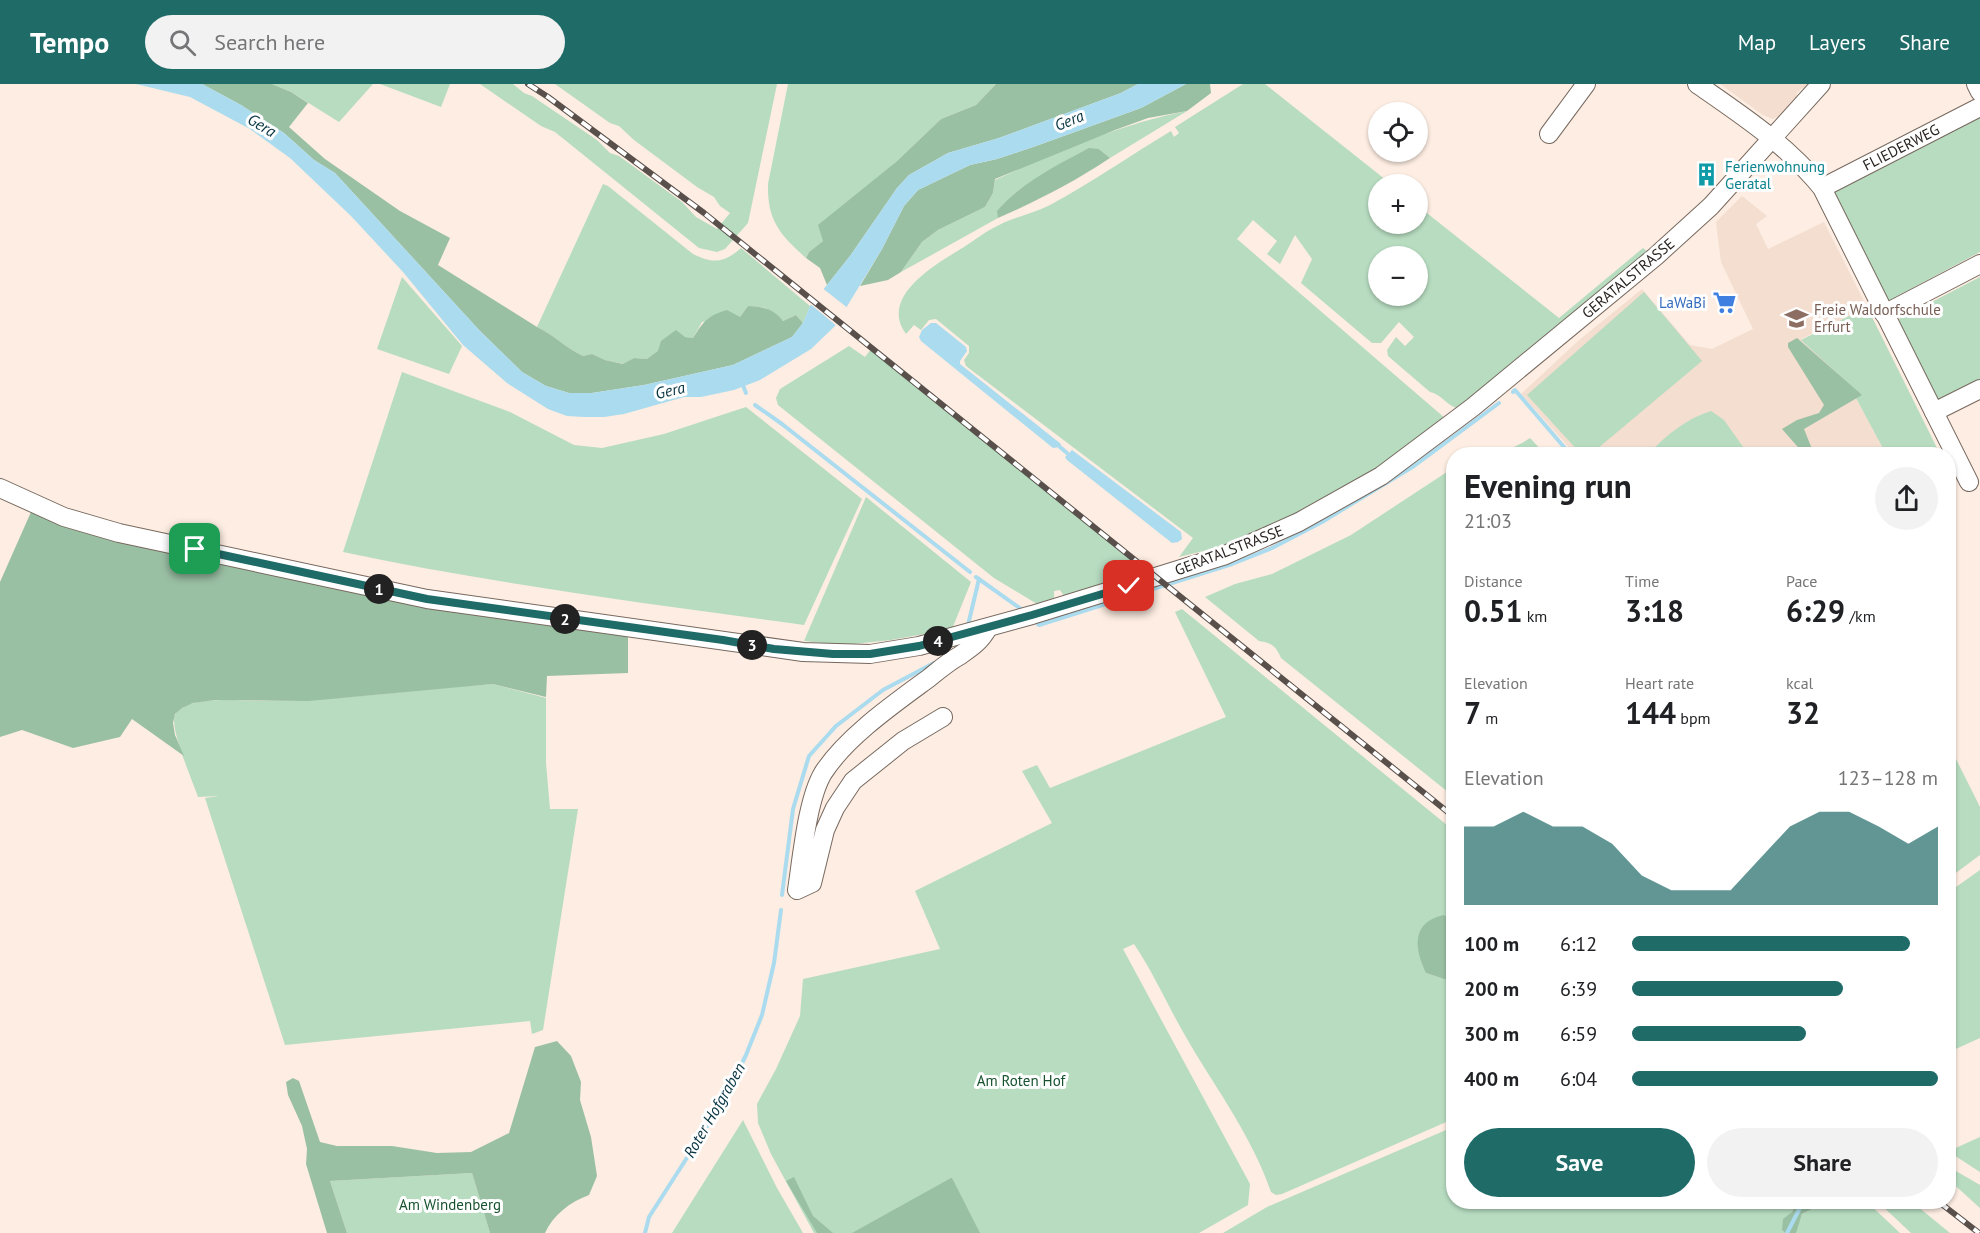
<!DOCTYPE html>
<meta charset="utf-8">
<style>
:root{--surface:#fff;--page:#f2f2f2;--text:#202124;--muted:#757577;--accent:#1f6b68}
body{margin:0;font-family:"PT Sans",sans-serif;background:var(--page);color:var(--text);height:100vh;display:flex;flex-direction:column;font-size:22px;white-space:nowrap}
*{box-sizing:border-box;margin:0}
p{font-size:20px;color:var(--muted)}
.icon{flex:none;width:33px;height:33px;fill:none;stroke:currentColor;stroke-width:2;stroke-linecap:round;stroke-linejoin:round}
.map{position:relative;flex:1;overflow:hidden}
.details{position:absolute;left:1446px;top:363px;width:510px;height:762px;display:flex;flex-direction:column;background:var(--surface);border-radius:24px;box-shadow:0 2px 4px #0004}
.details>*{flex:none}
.buttons{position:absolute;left:1368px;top:18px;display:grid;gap:12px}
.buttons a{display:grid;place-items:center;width:60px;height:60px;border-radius:50%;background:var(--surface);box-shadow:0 2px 4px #0004;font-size:30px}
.pin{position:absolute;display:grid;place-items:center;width:51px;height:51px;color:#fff;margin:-26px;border-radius:12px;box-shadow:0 3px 9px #0006}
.km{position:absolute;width:30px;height:30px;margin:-15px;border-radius:50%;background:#222;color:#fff;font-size:16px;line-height:30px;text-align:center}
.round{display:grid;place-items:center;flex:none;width:63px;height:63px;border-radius:32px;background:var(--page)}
.summary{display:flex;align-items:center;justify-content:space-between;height:102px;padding:0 18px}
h1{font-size:33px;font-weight:700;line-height:45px}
.metrics{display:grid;grid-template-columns:repeat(3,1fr);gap:9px;height:102px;padding:6px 18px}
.metrics div{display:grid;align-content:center}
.metrics b{font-size:30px;font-weight:700}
.metrics small{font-size:16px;font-weight:400}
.metrics p{font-size:16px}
.chart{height:168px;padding:12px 18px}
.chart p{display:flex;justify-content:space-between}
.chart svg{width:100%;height:108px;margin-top:6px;fill:var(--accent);opacity:.7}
.cta{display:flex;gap:12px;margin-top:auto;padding:12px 18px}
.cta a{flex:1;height:69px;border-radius:36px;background:var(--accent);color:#fff;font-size:24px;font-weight:700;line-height:69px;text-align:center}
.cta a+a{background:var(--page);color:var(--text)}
ul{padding:0 18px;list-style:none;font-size:20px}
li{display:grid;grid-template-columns:96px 72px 1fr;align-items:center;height:45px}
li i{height:15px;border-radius:8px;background:var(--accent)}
header{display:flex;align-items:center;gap:36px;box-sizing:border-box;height:84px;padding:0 30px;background:var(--accent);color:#fff}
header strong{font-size:28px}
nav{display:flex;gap:33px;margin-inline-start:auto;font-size:21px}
.search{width:420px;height:54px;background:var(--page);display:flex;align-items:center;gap:15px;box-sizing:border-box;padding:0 21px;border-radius:33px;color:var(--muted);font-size:22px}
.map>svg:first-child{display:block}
.education{fill:#f3ded0}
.green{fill:#b7dcc0;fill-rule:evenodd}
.forest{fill:#9ac0a4}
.water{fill:#aadbee}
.pier{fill:#fdede2}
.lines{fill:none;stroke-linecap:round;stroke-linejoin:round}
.stream{stroke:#aadbee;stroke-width:4}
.minor-casing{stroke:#77695f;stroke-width:20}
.minor{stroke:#fff;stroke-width:18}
.rail-casing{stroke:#59504c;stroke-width:6}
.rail{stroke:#fefefe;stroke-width:4;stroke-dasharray:11;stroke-linecap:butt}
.route-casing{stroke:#fff;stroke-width:12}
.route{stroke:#1f6b68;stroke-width:8}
.labels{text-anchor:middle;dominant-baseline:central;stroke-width:6;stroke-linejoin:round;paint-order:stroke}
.street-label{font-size:15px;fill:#292320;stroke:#fefefe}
.culture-label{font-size:15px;fill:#0d838f;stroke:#fefefe;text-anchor:start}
.shop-label{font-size:15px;fill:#366cbe;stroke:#fefefe;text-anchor:end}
.education-label{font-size:15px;fill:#785e54;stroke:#fefefe;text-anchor:start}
.park-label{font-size:15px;fill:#16522e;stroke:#fefefe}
.water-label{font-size:16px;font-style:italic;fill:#063442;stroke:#fefefe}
</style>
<header>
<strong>Tempo</strong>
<div class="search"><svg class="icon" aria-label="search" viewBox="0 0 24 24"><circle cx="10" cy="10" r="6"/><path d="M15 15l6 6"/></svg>Search here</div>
<nav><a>Map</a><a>Layers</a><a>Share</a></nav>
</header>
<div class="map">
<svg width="1980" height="1149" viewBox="0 0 1980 1149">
<rect width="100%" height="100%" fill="#fdede2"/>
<g class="education">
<path d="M 1720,0 L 1808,0 L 1803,5 L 1802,4 L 1796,10 L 1798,12 L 1781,31 L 1773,35 L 1763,31 Z"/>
<path d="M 1742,112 L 1767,132 L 1756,140 L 1768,165 L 1824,138 L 1867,223 L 1801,255 L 1862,311 L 1856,314 L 1886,370 L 1575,370 L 1521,310 L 1578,257 L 1642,205 L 1690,261 L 1712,265 L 1753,245 L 1721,178 L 1716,138 Z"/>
</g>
<g class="green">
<path d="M 272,0 L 373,0 L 339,38 L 291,8 Z"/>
<path d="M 380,0 L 450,0 L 441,23 Z"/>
<path d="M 480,0 L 513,0 L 524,9 L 532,12 L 597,56 L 610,69 L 619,72 L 682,118 L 696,133 L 717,145 L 730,129 L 720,122 L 714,113 L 697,103 L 634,56 L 619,42 L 610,39 L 555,0 L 777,0 L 748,139 L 725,165 L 717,168 L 699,164 L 555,48 L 541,42 Z"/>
<path d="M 788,0 L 996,0 L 976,21 L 941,35 L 896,78 L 823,157 L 809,168 L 806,174 C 780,151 767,136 768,100 Z"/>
<path d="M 1243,0 L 1265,0 L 1391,100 L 1378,100 L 1378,140 L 1418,140 L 1418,122 L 1559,234 L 1643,164 L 1648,168 L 1460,325 C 1447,323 1442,310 1430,308 L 1388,272 L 1387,266 L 1396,253 L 1405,262 L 1414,253 L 1399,238 L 1381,259 L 1372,259 L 1301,199 L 1312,175 L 1295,151 L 1280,180 L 1267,170 L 1277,157 L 1253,136 L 1237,155 L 1446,335 L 1422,356 L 1330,413 L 1236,459 L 1179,473 L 1193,454 L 966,282 L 964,276 L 969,269 L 969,262 L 936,235 L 929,236 L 921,246 L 914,241 L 906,250 C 878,212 938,179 964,163 C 975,156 986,147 999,141 C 1015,133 1034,129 1050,121 C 1091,99 1131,71 1171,47 L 1174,53 L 1179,49 L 1175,43 ZM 1378,172 L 1418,172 L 1418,212 L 1378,212 Z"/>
<path d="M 1980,26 L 1980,168 L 1888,217 L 1831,102 Z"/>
<path d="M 1187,27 L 1110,74 L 1099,65 L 998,127 L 998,134 L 901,188 L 922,158 L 938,146 L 985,123 L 993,109 L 995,96 C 1057,67 1121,40 1187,27 Z"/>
<path d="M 603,100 L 608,102 L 693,170 C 713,180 724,179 741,164 L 810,222 L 803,239 L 796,231 L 783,237 L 766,224 L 748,222 L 740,233 L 702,238 L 693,254 L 685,253 L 647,275 L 634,274 L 624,280 L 605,276 L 592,270 L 583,272 C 566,264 554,251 537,243 Z"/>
<path d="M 402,193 L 462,262 L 449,290 L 377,265 Z"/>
<path d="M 1980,193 L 1980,299 L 1939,320 L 1897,236 Z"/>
<path d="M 1644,208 L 1702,277 L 1591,370 L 1581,370 L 1527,311 Z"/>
<path d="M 1867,223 L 1940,370 L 1886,370 L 1856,314 L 1861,311 L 1801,256 Z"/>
<path d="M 849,262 L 865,273 L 871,265 L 1146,487 L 1064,512 L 1060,506 L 1054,507 L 1054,515 L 1037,520 L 994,494 L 778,321 L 776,314 L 780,305 Z"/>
<path d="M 402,288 L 510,328 L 574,361 L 602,364 L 664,350 L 746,323 L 862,415 L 804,541 C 649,520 495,500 343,468 Z"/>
<path d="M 1711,327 L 1724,336 L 1748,370 L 1648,370 C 1666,352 1685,335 1711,327 Z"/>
<path d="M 1530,354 L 1545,370 L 1476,370 L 1489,363 C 1509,367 1514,364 1530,354 Z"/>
<path d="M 1453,384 L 1453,712 L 1281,574 C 1276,562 1272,559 1259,557 L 1205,513 L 1235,500 L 1272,490 L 1351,451 Z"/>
<path d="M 866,413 L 971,498 L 952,545 L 891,556 L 844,561 L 804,557 Z"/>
<path d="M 1182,525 L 1453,746 L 1453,837 L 1444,831 L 1426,889 L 1453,898 L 1453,1035 L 1282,1110 L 1276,1111 L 1271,1108 C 1252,1053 1219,1009 1190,960 C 1170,927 1155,891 1134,860 L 1123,865 L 1250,1100 L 1248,1121 L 1199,1149 L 814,1149 L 771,1070 L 758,1039 L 757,1020 L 776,985 L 800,932 L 803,895 L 940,865 L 915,807 L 1052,739 L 1022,687 L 1037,681 L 1050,704 L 1226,633 L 1175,528 Z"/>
<path d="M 493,600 L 546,614 L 546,679 L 550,725 L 578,725 L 543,946 L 532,950 L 530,937 L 285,961 L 205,714 L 219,712 L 198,713 C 193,698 169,643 175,631 C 186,610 241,617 262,617 C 339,617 416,605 493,600 Z"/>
<path d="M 1949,661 L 1980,723 L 1980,771 L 1949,794 Z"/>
<path d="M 1980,786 L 1980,954 L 1949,968 L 1949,808 Z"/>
<path d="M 743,1036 L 777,1104 L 803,1149 L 672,1149 Z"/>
<path d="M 1453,1043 L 1454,1118 L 1795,1118 L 1792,1128 L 1782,1146 L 1785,1149 L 1223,1149 L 1267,1123 Z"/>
<path d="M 1980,1053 L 1980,1088 L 1949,1068 L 1949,1067 Z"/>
<path d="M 1949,1083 L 1980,1101 L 1980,1124 L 1949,1096 Z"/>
<path d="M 472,1089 L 490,1149 L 347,1149 L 330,1097 Z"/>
<path d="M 1817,1118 L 1867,1118 L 1900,1149 L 1795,1149 L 1802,1130 L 1812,1125 Z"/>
<path d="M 1878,1118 L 1912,1118 L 1950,1149 L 1911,1149 Z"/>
</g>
<g class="forest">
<path d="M 202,0 L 272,0 L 291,8 L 308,19 L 289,43 L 325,75 L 400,127 L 450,154 L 438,181 L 537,243 C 554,251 566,264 583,272 L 592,270 L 605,276 L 623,280 L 634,274 L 647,275 L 658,267 L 661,257 L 676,246 L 685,253 L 693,254 C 704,237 707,232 727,226 L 740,233 L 748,222 C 763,223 773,224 783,237 L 796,231 L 803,239 L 792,253 L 733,281 L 644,301 L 592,309 L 569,309 L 546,302 L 522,288 L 480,247 L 335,89 L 314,76 L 284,49 L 241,21 Z"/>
<path d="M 996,0 L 1138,0 L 1121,9 L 999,54 L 948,69 L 909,91 L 897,104 L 850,172 L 827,201 L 820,184 L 806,174 L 809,168 L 823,157 L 818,141 L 896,78 L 941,35 L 976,21 Z"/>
<path d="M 1186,0 L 1210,0 L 1211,9 L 1187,27 L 1148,34 L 1115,46 L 995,95 L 993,109 L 985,123 L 938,146 L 922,158 L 901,188 L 888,196 L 860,202 L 882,165 L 904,122 L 918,106 L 970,81 L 997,75 L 1036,62 L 1141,24 Z"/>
<path d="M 1089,64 L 1099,65 L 1110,74 C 1074,98 1037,117 998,134 L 997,127 C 1021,99 1057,81 1089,64 Z"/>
<path d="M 1797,254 L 1862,311 L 1804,345 L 1814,370 L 1804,370 L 1782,345 L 1797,336 L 1819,329 L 1824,321 L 1788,263 L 1788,259 Z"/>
<path d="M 31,428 L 628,548 L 628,589 L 547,592 L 546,613 L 493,600 L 309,617 L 215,616 L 193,619 L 182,624 L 175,630 L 173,639 L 175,651 L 184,672 L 132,635 L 120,653 L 73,664 L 22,646 L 0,653 L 0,498 Z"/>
<path d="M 1444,831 L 1453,837 L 1453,898 L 1426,889 C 1414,864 1411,838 1444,831 Z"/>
<path d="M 557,957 L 571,972 L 581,998 L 580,1016 L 591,1053 L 597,1092 L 589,1111 C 570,1118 553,1131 545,1149 L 490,1149 L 472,1089 L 330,1097 L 347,1149 L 327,1149 L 306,1080 L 307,1065 L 302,1042 L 288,1011 L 286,998 L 293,994 L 299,997 L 320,1058 L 337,1062 L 392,1062 L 437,1069 L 471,1068 L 509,1049 L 535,963 Z"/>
<path d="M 794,1093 L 813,1132 L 833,1149 L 817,1149 L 786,1097 Z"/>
<path d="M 952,1094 L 980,1149 L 852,1149 L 951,1094 Z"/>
<path d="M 1795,1118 L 1817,1118 L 1812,1125 L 1802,1130 L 1796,1149 L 1785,1149 L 1782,1146 L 1783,1135 L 1792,1128 Z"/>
</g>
<g class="water">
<path d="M 136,0 L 202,0 L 241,21 L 284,49 L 314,76 L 335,89 L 480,247 L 522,288 L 546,302 L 569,309 L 592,309 L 644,301 L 733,281 L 792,253 L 803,239 L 810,222 L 850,172 L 897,104 L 909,91 L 948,69 L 999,54 L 1121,9 L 1138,0 L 1186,0 L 1141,24 L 1036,62 L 997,75 L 970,81 L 918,106 L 904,122 L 882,165 L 835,242 L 811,265 L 760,296 L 734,306 L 701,313 L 684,313 L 624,330 L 604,333 L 584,333 L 567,332 L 548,325 L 507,299 L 463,261 L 403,188 L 351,132 L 290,74 L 250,45 L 190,13 Z"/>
<path d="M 931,239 L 936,239 L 966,263 L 967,267 L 960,277 L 960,280 L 1061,360 L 1060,363 L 1053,364 L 921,257 L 919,253 L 922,246 Z"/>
<path d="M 1072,366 L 1181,448 L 1182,455 L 1178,458 L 1172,459 L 1067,376 L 1065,373 Z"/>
</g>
<path class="pier" d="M 821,203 L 849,225 L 838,243 L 809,219 Z"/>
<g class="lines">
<g class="stream">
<path d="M 742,299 L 746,309"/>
<path d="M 1513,308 L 1515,306 L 1570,370"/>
<path d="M 755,321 L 782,340 L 970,488"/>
<path d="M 1060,363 L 1067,369"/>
<path d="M 976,493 L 1021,525"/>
<path d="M 1037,539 L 1039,541 L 1232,480 L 1272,464 L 1322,438 L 1414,382 L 1499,319"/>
<path d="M 968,541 L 979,495"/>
<path d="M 782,811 L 793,725 L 809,672 L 836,642 L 883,606 L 934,579"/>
<path d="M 645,1149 L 649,1133 L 724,1016 L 746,971 L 762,931 L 774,879 L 781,826"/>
<path d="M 1787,1149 L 1803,1118"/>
</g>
<defs>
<g id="minor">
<path d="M 1697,0 C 1743,32 1786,60 1822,104 L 1969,398"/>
<path d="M 1976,0 L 1980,8"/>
<path d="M 1549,50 L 1586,0"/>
<path d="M 1822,104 L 1980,23"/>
<path d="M 1884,230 L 1980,180"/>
<path d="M 1934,328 L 1980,305"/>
<path d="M 0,404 L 64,433 L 119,449 L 427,515 L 803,568 L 870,570 L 919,562 L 1032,531 L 1223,472 L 1299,438 L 1381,392 L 1473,323 L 1656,172 L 1711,122 L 1821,0"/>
<path d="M 943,633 L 903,657 L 853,697 L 835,724 L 825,746 L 812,799 L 797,806 C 802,774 807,716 823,689 C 846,653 895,619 929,594 C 939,586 948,578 959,572 C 972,563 980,558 988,544"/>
</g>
</defs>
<use href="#minor" class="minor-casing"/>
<use href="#minor" class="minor"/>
<defs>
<g id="rail">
<path d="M 528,0 L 548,13 L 704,129 L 1454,733"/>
<path d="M 1939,1118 L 1979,1149"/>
</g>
</defs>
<use href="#rail" class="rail-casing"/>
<use href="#rail" class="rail"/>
</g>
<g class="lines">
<defs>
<path id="route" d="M 195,465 L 427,515 L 723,556 L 774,565 L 833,570 L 870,570 L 919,562 L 1032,531 L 1129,502"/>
</defs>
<use href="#route" class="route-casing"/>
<use href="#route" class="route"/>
</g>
<defs>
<symbol id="building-bare" viewBox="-9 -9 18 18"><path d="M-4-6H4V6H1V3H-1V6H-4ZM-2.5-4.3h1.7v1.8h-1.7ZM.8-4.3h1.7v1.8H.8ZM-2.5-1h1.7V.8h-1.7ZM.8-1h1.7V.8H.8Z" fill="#0f9aa8" stroke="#fefefe" stroke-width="2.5" paint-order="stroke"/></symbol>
<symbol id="supermarket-bare" viewBox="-9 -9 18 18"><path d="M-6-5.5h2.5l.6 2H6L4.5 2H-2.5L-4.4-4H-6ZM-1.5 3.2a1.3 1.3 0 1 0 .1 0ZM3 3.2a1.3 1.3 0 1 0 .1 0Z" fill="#3f7fe0" stroke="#fefefe" stroke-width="2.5" paint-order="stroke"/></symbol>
<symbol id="school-bare" viewBox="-9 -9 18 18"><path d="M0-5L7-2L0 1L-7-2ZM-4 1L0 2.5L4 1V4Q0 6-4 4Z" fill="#8d6e63" stroke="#fefefe" stroke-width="2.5" paint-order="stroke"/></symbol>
</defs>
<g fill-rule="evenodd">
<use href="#building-bare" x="1690" y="74" width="33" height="33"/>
<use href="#supermarket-bare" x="1708" y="202" width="33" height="33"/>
<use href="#school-bare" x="1780" y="218" width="33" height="33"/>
</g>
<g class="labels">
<g class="street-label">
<text transform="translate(1901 63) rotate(-27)">FLIEDERWEG</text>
<text transform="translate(1628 194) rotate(-40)">GERATALSTRASSE</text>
<text transform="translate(1229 466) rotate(-21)">GERATALSTRASSE</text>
</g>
<g class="culture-label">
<text x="1725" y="82">Ferienwohnung<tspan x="1725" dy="17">Geratal</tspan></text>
</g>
<g class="shop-label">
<text x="1706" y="218">LaWaBi</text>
</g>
<g class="education-label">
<text x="1814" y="225">Freie Waldorfschule<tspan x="1814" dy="17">Erfurt</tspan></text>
</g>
<g class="park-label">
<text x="1021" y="996">Am Roten Hof</text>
<text x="450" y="1120">Am Windenberg</text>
</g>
<g class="water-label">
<text transform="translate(1069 36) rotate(-22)">Gera</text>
<text transform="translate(262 41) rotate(31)">Gera</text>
<text transform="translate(670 306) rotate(-13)">Gera</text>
<text transform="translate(714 1026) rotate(-60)">Roter Hofgraben</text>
</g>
</g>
</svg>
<div class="buttons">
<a><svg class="icon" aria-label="locate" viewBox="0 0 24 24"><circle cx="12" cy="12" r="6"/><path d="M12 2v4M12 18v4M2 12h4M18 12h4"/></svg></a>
<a>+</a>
<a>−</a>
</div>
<div class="pin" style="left:195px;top:465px;background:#1e9e55"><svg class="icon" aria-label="arrive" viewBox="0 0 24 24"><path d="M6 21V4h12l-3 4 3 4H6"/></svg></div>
<div class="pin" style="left:1129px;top:502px;background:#d93025"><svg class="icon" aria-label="check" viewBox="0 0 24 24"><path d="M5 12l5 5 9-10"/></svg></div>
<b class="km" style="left:379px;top:505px">1</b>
<b class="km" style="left:565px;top:535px">2</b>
<b class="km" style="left:752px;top:561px">3</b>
<b class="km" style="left:938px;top:557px">4</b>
<section class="details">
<div class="summary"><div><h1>Evening run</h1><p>21:03</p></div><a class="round"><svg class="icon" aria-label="share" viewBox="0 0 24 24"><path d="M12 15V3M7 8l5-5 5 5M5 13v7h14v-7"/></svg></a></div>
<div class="metrics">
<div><p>Distance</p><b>0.51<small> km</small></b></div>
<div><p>Time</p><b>3:18</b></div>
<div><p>Pace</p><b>6:29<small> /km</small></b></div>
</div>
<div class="metrics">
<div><p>Elevation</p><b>7<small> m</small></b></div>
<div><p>Heart rate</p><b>144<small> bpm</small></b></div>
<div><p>kcal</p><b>32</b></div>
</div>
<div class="chart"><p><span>Elevation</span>123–128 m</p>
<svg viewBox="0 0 160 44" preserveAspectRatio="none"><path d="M0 44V12L10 12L20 6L30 12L40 12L50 19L60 32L70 38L80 38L90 38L100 25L110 12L120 6L130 6L140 12L150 19L160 12V44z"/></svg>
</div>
<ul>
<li><b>100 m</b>6:12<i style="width:91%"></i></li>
<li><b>200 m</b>6:39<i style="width:69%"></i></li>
<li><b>300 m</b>6:59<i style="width:57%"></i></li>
<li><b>400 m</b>6:04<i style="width:100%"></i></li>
</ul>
<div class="cta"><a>Save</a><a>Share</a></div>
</section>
</div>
